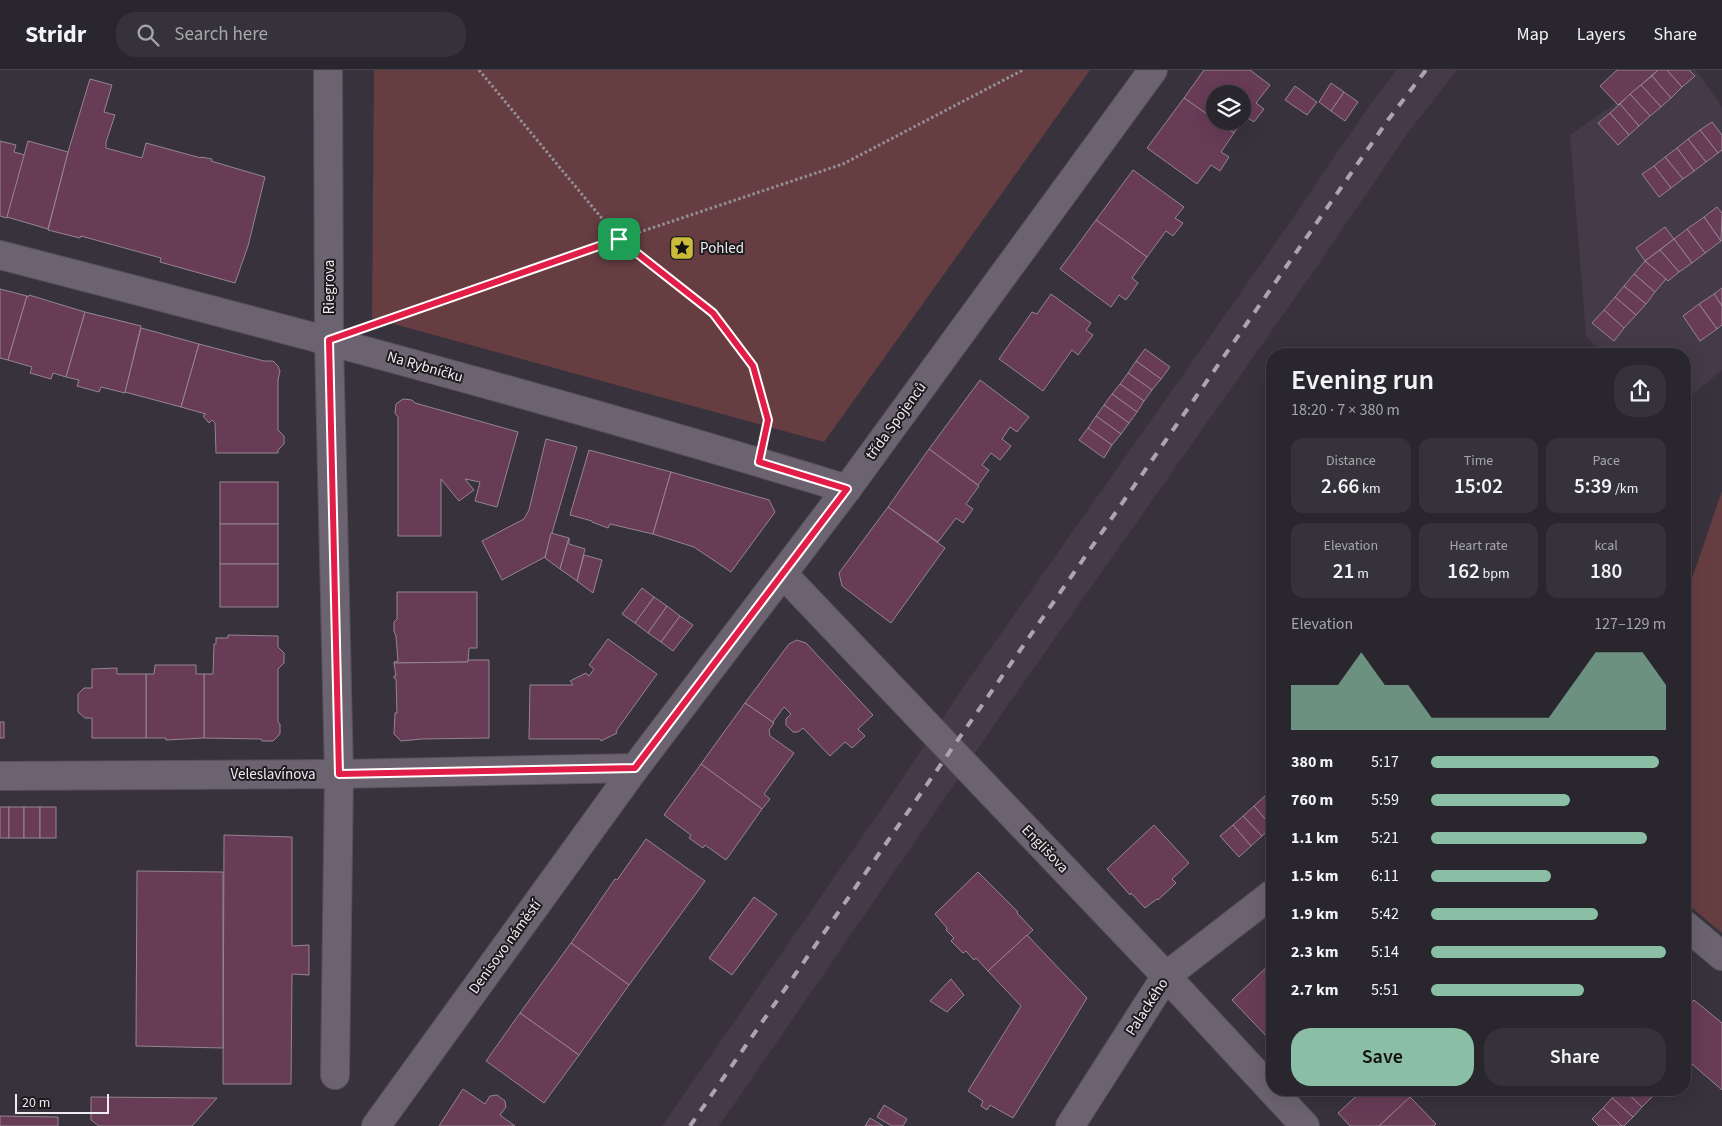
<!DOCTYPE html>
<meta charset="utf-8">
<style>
:root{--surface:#2a262d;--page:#363239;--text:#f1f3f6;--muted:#a5a5aa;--line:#464349;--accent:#8abfa5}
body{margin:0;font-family:"Source Sans 3",sans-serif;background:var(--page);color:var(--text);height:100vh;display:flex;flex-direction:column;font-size:19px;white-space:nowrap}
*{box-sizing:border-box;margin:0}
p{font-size:16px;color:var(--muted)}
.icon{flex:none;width:28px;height:28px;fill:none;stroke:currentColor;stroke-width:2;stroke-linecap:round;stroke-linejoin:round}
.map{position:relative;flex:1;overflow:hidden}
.drawer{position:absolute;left:1266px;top:278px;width:425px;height:748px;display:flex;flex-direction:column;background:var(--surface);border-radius:20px;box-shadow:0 5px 20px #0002,0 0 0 1px var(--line)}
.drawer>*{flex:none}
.buttons{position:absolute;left:1206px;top:15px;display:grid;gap:10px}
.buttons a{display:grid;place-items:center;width:45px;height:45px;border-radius:50%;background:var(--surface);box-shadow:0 5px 20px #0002,0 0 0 1px var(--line);font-size:25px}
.scale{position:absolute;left:15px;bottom:12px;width:94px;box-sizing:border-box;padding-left:5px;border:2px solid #efebf2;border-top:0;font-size:14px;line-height:18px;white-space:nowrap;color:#efebf2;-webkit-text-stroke:4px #1e1b1f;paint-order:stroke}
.pin{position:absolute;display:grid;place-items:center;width:42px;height:42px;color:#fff;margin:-21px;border-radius:10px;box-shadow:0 2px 8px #0006}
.round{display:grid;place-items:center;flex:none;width:52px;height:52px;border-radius:20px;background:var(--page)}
.overview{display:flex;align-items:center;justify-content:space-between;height:85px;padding:0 25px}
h1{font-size:28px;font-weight:600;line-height:38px}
.figures{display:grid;grid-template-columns:repeat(3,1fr);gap:8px;height:85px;padding:5px 25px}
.figures div{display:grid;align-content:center;border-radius:12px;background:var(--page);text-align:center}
.figures b{font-size:21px;font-weight:600}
.figures small{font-size:14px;font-weight:400}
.figures p{font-size:14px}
.chart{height:140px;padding:10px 25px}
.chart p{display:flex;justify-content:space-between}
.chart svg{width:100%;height:90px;margin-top:5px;fill:var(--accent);opacity:.7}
.primary-button{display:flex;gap:10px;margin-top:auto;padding:10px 25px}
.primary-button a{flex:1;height:58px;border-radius:20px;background:var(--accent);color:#111;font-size:20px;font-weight:600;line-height:58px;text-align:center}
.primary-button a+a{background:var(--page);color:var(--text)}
ul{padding:0 25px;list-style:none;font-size:16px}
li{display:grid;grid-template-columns:80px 60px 1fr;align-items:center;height:38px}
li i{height:12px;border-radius:6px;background:var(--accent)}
header{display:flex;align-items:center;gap:30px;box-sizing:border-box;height:70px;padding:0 25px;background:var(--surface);border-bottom:1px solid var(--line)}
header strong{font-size:24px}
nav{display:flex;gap:28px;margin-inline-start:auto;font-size:18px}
.search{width:350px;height:45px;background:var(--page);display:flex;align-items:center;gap:12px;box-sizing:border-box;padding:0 18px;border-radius:20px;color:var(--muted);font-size:19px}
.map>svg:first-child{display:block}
.built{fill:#443a48}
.green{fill:#663e42}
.building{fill:#683b57;stroke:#94868e}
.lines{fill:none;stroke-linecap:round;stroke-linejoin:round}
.minor-casing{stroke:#555059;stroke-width:30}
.path{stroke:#948f97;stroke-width:3;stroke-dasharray:2.5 2.5;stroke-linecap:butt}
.minor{stroke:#6b6470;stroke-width:28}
.rail{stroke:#aaa6ae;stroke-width:4;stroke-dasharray:9 9;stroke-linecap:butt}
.route-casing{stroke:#fff;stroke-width:10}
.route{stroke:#e11d48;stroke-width:6}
.labels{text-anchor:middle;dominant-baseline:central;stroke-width:4;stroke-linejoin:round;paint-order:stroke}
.poi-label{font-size:15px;fill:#efebf2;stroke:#1e1b1f;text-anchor:start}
.street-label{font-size:15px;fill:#efebf2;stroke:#1e1b1f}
</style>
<header>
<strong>Stridr</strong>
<div class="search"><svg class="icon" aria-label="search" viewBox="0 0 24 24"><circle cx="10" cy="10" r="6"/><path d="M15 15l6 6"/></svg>Search here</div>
<nav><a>Map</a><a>Layers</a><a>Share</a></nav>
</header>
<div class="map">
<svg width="1722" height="1056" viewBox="0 0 1722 1056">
<rect width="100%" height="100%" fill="#38323c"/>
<g class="built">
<path d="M 1397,0 L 1457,0 L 1407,64 L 1316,198 L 1003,642 L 934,744 L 719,1056 L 662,1056 L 896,718 L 964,616 L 1277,171 L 1369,36 Z"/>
<path d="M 1663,0 L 1696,0 L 1722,37 L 1722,300 L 1685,331 L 1685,284 L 1604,284 L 1586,266 L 1570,65 Z"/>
</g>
<g class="green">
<path d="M 374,0 L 1090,0 L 824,372 L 372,248 Z"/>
<path d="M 1722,421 L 1722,863 L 1685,832 L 1685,529 Z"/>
</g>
<g class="building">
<path d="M 1204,0 L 1250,0 L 1270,15 L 1256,33 L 1264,39 L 1254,52 L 1246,47 L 1234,63 L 1217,51 L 1242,51 L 1242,24 L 1215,24 L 1215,50 L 1184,28 Z"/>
<path d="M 1617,0 L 1658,0 L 1618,35 L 1600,16 Z"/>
<path d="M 1658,0 L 1667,0 L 1682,17 L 1671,28 L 1652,6 Z"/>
<path d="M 1667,0 L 1689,0 L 1695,6 L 1682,17 Z"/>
<path d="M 1652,6 L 1671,28 L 1661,37 L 1641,15 Z"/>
<path d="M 90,9 L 112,15 L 104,42 L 115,45 L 106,72 L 106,78 L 142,88 L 146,73 L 201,88 L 201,87 L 212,89 L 211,91 L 265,107 L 248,176 L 235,213 L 160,192 L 161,188 L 81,166 L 80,168 L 48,160 L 68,82 Z"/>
<path d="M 1331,13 L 1344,22 L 1331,41 L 1319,32 Z"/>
<path d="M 1641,15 L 1661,37 L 1650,46 L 1630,24 Z"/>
<path d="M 1295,16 L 1317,32 L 1307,45 L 1285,30 Z"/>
<path d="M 1344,22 L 1358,32 L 1345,51 L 1331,41 Z"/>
<path d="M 1630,24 L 1650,46 L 1639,56 L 1620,34 Z"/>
<path d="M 1184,28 L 1234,63 L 1221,82 L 1229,87 L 1220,101 L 1211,95 L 1197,114 L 1147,78 Z"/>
<path d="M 1620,34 L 1639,56 L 1629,65 L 1610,43 Z"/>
<path d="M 1610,43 L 1629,65 L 1618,75 L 1598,53 Z"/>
<path d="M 1712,52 L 1722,65 L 1722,80 L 1718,83 L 1700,60 Z"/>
<path d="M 1700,60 L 1718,83 L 1706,92 L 1688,69 Z"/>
<path d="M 1688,69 L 1706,92 L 1694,101 L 1677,78 Z"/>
<path d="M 0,71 L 16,75 L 14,82 L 25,85 L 7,148 L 0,146 Z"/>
<path d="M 28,71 L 68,82 L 48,159 L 7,147 Z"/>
<path d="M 1677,78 L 1694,101 L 1683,109 L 1665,87 Z"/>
<path d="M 1665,87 L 1683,109 L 1671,118 L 1654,96 Z"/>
<path d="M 1654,96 L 1671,118 L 1659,127 L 1642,104 Z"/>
<path d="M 1133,100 L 1184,137 L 1175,148 L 1183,153 L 1173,166 L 1166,161 L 1147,187 L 1096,150 Z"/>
<path d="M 1717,137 L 1722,143 L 1721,171 L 1704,147 Z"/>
<path d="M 1704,147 L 1721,171 L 1705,183 L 1687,159 Z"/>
<path d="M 1096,150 L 1147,187 L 1132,208 L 1138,213 L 1126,230 L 1119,225 L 1111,237 L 1060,199 Z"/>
<path d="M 1665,157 L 1674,169 L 1645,191 L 1636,178 Z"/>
<path d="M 1687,159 L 1705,183 L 1692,193 L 1674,169 Z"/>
<path d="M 1674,169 L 1692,193 L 1679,202 L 1660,180 Z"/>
<path d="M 1660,180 L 1679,202 L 1668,211 L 1645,191 Z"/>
<path d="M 1645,191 L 1666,209 L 1655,222 L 1634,204 Z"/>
<path d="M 1634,204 L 1655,222 L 1646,234 L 1624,216 Z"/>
<path d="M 1624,216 L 1646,234 L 1636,245 L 1615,227 Z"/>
<path d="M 1722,218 L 1722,236 L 1714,224 Z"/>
<path d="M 0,219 L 27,226 L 8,290 L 0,288 Z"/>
<path d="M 1051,224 L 1091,253 L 1086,260 L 1093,265 L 1078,285 L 1072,280 L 1043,321 L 999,289 L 1032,242 L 1037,244 Z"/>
<path d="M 1714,224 L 1722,236 L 1722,255 L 1717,259 L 1699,234 Z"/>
<path d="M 29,225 L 85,242 L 66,307 L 53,303 L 51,309 L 30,303 L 32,297 L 8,290 L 27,226 L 28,227 Z"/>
<path d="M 1615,227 L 1636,245 L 1624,258 L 1604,240 Z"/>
<path d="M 1699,234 L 1717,259 L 1700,271 L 1683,246 Z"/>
<path d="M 1604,240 L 1624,258 L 1614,271 L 1592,253 Z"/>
<path d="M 85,242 L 141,256 L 125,323 L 101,317 L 99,322 L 77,316 L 79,310 L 66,307 Z"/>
<path d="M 141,258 L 199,274 L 181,337 L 125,322 Z"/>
<path d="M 199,274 L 264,291 L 273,291 L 278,296 L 280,301 L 278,310 L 278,360 L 284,366 L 284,374 L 278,380 L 278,383 L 216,383 L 215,353 L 212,350 L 209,353 L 203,346 L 206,344 L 181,337 Z"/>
<path d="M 1145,279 L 1170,297 L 1161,309 L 1136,291 Z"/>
<path d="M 1136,291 L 1161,309 L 1152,320 L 1128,303 Z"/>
<path d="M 1128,303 L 1152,320 L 1144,331 L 1120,314 Z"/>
<path d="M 980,310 L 1029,347 L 1017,362 L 1010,357 L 1002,369 L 1011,376 L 1000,390 L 991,383 L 982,395 L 989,400 L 978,415 L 929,379 Z"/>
<path d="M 1120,314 L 1144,331 L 1137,342 L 1112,324 Z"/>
<path d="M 1112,324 L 1137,342 L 1129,353 L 1104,335 Z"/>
<path d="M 403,329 L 412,330 L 415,333 L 518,362 L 497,437 L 475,431 L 480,412 L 465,409 L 474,420 L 459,431 L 441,409 L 441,466 L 398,466 L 398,347 L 395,343 L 396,334 Z"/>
<path d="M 1104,335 L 1129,353 L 1121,364 L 1096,346 Z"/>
<path d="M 1096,346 L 1121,364 L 1112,375 L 1088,358 Z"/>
<path d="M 1088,358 L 1112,375 L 1104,388 L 1079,370 Z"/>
<path d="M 546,369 L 577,377 L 545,487 L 502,510 L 482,471 L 524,449 L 529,440 Z"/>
<path d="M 929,379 L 979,416 L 966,434 L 973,439 L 963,453 L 956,448 L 938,472 L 888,437 Z"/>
<path d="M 589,380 L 671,402 L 653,464 L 610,454 L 608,458 L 592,452 L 592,451 L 570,445 Z"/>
<path d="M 671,402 L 769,430 L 775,442 L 731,502 L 694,477 L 653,464 Z"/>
<rect x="220" y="412" width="58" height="42"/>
<path d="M 888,437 L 945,478 L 891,553 L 842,516 L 839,503 Z"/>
<rect x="220" y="454" width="58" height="40"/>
<path d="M 551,463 L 569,468 L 560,499 L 545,488 Z"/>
<path d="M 569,468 L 569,474 L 585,479 L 577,511 L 560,499 Z"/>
<path d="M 584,485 L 602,490 L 593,523 L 577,511 Z"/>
<rect x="220" y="494" width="58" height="43"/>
<path d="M 642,518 L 654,527 L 635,553 L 622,544 Z"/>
<path d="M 397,522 L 477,522 L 477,578 L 469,578 L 468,592 L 394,593 L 394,592 L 398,591 L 396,566 L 394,561 L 394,552 L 397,549 Z"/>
<path d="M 654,527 L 667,536 L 648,563 L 635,553 Z"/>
<path d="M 667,536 L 680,546 L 661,572 L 648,563 Z"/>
<path d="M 680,546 L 693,555 L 673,581 L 661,572 Z"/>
<path d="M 228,565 L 278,566 L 278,577 L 284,583 L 284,593 L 278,599 L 278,652 L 280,654 L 280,664 L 273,671 L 262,671 L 261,669 L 204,668 L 204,604 L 213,604 L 214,574 L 216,574 L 216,568 L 228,568 Z"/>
<path d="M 608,569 L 657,604 L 616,661 L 617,663 L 601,671 L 600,669 L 529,669 L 530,615 L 573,615 L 570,611 L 586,603 L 589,606 L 594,599 L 589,595 Z"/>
<path d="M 797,570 L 806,573 L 873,645 L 858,659 L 865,666 L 852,678 L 845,672 L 830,686 L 803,658 L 798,662 L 793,662 L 786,655 L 786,649 L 791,644 L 784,637 L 773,652 L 774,653 L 745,633 L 789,574 Z"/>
<path d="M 468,590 L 489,590 L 489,668 L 422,669 L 401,671 L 394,664 L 395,643 L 397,643 L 396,609 L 394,608 L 394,606 L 396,606 L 394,593 L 468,592 Z"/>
<path d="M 155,595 L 196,595 L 196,604 L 204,604 L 204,668 L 166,670 L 166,668 L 146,668 L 146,604 L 154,604 Z"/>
<path d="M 117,598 L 117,604 L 146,604 L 146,668 L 92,668 L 92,648 L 85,648 L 78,642 L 78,624 L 84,618 L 92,618 L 92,599 Z"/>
<path d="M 745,633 L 774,653 L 769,660 L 770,666 L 794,683 L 764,724 L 770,729 L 762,739 L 701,694 Z"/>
<rect x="0" y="652" width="4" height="16"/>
<path d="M 701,694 L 762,739 L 726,790 L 705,775 L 703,778 L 689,768 L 691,765 L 664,745 Z"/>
<path d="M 1266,725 L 1272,732 L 1272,757 L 1254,736 Z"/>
<path d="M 1254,736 L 1272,757 L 1262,766 L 1243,746 Z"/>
<rect x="0" y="737" width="9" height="31"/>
<rect x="9" y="737" width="15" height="31"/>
<rect x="24" y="737" width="16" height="31"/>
<rect x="40" y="737" width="16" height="31"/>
<path d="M 1243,746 L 1262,766 L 1251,776 L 1233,755 Z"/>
<path d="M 1154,755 L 1189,793 L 1172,809 L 1176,813 L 1158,830 L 1157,829 L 1145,838 L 1131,823 L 1130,825 L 1107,799 Z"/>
<path d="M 1233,755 L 1251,776 L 1239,787 L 1220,766 Z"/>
<path d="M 224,765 L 292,767 L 292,876 L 309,875 L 309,905 L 292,904 L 291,1014 L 223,1014 Z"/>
<path d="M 646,769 L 705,811 L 629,915 L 571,873 L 615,809 L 617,810 Z"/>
<path d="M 137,801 L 223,802 L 223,978 L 136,976 Z"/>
<path d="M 978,802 L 1018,842 L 1017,843 L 1033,860 L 988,901 L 976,888 L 974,890 L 966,881 L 963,883 L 951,871 L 954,868 L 946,860 L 947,858 L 935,844 Z"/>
<path d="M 754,827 L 777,844 L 732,905 L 709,888 Z"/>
<path d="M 1027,865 L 1087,928 L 1013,1048 L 990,1035 L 987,1040 L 981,1036 L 983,1031 L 968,1021 L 1021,936 L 988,901 Z"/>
<path d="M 571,873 L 629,915 L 579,985 L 520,943 Z"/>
<path d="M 1272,892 L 1272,970 L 1271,971 L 1232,930 Z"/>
<path d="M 951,909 L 964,925 L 947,942 L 930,931 Z"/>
<path d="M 1694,930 L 1722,953 L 1722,1020 L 1685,988 L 1685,940 Z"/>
<path d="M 520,943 L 579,985 L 544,1033 L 486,991 Z"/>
<path d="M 463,1019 L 485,1034 L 490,1026 L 497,1025 L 505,1031 L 506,1037 L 500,1045 L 515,1056 L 439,1056 Z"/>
<path d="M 1364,1019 L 1415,1019 L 1417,1021 L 1379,1056 L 1350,1056 L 1338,1043 Z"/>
<path d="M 1621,1019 L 1623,1019 L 1642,1037 L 1633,1047 L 1612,1028 Z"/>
<path d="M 1623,1019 L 1643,1019 L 1652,1027 L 1642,1037 Z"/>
<path d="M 1643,1019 L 1659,1019 L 1652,1027 Z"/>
<path d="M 91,1027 L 217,1028 L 192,1056 L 99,1056 L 91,1050 Z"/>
<path d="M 1410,1027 L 1436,1054 L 1434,1056 L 1379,1056 Z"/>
<path d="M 1612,1028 L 1633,1047 L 1624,1056 L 1622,1056 L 1603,1038 Z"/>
<path d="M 884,1035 L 907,1049 L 903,1056 L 892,1056 L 877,1047 Z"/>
<path d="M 1603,1038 L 1622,1056 L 1599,1056 L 1592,1049 Z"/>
<path d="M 0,1046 L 58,1047 L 58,1056 L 0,1056 Z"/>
<path d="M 870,1048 L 883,1056 L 865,1056 Z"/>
</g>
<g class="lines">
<defs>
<g id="minor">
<path d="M 328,0 L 329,270 L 339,704 L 335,1005"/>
<path d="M 0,185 C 283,258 567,333 847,419"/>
<path d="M 783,504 L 1166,906 L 1305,1056"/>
<path d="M 0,706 L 339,704 L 635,698"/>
<path d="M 1685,855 L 1722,886"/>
<path d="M 376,1056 L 635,698 L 847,419 L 1153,0"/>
<path d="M 1070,1056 L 1166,906 L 1272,824"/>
</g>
</defs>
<use href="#minor" class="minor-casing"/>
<g class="path">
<path d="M 479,0 L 619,169 L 713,243 L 753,296 L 768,349 L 765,364"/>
<path d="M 379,253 L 619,169 L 843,94 L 1023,0"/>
</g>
<use href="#minor" class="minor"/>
<path class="rail" d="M 690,1056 L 1388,50 L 1426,0"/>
</g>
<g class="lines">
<defs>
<path id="route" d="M 619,169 L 713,243 L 753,296 L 768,350 L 759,392 L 847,419 L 635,698 L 339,704 L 329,270 Z"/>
</defs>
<use href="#route" class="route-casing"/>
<use href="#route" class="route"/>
</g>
<defs>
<symbol id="sight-square" viewBox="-11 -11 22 22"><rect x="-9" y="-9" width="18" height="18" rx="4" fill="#caba3a" stroke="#1e1b1f"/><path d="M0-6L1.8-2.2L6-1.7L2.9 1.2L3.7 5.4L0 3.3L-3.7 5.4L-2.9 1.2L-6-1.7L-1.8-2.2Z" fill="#111"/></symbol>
</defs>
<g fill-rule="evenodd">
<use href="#sight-square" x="668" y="164" width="28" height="28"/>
</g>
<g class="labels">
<g class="poi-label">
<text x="700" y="178">Pohled</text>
</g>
<g class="street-label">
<text transform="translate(329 217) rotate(-90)">Riegrova</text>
<text transform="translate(425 297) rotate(16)">Na Rybníčku</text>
<text transform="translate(896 351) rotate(-54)">třída Spojenců</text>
<text x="273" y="704">Veleslavínova</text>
<text transform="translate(1045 779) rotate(46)">Englišova</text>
<text transform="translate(505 877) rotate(-54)">Denisovo náměstí</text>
<text transform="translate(1147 937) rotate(-57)">Palackého</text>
</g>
</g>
</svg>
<div class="buttons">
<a><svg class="icon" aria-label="layers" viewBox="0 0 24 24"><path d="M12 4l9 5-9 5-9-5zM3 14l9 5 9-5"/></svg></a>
</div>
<div class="scale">20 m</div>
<div class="pin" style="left:619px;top:169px;background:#1e9e55"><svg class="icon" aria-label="arrive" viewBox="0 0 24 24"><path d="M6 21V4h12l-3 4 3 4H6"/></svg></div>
<section class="drawer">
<div class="overview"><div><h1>Evening run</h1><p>18:20 · 7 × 380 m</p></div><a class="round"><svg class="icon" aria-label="share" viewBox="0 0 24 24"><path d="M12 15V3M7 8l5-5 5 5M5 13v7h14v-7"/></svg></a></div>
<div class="figures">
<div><p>Distance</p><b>2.66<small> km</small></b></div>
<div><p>Time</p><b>15:02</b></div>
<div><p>Pace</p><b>5:39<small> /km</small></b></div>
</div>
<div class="figures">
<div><p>Elevation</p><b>21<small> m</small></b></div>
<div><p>Heart rate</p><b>162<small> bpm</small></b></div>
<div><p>kcal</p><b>180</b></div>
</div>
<div class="chart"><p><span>Elevation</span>127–129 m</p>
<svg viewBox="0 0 160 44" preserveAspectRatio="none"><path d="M0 44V22L10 22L20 22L30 6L40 22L50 22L60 38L70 38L80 38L90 38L100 38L110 38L120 22L130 6L140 6L150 6L160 22V44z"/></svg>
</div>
<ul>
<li><b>380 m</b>5:17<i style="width:97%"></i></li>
<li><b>760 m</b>5:59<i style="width:59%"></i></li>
<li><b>1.1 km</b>5:21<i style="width:92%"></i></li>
<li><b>1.5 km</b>6:11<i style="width:51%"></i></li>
<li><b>1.9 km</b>5:42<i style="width:71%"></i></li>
<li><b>2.3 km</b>5:14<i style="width:100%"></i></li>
<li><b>2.7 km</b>5:51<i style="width:65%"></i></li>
</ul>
<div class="primary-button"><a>Save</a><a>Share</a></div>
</section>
</div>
